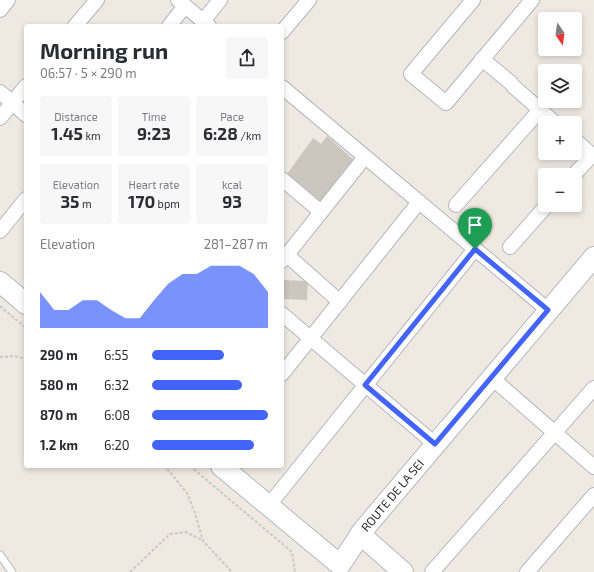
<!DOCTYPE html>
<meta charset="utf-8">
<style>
:root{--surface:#fff;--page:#f7f7f7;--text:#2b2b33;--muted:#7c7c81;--accent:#4264fb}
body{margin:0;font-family:"Exo 2",sans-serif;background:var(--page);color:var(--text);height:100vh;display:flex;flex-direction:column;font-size:15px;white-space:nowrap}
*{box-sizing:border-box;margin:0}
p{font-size:13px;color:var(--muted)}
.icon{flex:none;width:22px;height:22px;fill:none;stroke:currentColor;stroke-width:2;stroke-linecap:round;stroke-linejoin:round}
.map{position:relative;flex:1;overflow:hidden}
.side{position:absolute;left:24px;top:24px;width:260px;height:444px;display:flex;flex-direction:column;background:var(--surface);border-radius:4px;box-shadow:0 2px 6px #0003}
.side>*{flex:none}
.needle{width:26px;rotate:167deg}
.fabs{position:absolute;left:538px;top:12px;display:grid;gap:8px}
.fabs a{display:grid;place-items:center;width:44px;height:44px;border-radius:4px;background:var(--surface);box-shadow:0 2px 6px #0003;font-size:20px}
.pin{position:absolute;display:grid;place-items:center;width:34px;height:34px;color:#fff;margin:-41px -17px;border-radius:50% 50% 50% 0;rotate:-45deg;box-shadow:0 0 4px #0007}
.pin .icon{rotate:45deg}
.round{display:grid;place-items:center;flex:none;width:42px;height:42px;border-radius:4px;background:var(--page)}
.summary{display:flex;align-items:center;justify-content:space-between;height:68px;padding:0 16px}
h1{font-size:22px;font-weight:700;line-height:30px}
.stats{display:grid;grid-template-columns:repeat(3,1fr);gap:6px;height:68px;padding:4px 16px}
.stats div{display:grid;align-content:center;border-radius:4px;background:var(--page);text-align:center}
.stats b{font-size:17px;font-weight:700}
.stats small{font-size:11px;font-weight:400}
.stats p{font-size:11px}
.chart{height:112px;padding:8px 16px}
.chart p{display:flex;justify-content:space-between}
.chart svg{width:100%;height:72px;margin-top:4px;fill:var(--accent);opacity:.7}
ul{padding:0 16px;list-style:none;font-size:13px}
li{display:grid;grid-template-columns:64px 48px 1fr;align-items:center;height:30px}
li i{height:10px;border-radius:5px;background:var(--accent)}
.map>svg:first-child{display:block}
.building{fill:#cbc7bf}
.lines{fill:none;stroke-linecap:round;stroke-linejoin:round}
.lane-casing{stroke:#b4b7c1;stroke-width:9}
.street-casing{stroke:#b4b7c1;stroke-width:16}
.secondary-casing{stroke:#b4b7c1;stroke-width:22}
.path{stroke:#c9c9c9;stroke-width:2;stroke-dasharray:3 2;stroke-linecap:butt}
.lane{stroke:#fff;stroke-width:7}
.street{stroke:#fff;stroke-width:14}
.secondary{stroke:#fff;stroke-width:20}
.route-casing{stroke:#fff;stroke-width:8}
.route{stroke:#4264fb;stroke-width:5}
.labels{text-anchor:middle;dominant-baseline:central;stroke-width:3.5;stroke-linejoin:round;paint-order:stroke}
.street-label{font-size:12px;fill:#2e2e2e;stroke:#fff}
</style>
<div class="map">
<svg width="594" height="572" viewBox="0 0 594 572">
<rect width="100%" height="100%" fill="#efe9e1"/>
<g class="building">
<path d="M 327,136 L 355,161 L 318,205 L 285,177 L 313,138 L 321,144 Z"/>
<path d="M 282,280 L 308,281 L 307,300 L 282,299 Z"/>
</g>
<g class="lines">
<defs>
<path id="lane" d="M 0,555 L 12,572"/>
<g id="street">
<path d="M 178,0 L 209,26"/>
<path d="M 473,0 L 411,74 L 446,103 L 532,0"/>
<path d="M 0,10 L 8,0"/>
<path d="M 203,21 L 220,0"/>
<path d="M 75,26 L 97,0"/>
<path d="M 169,26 L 185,6"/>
<path d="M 282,32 L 309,0"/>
<path d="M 482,59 L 511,83"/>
<path d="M 513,86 L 555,123"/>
<path d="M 282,87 L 548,310"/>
<path d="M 0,92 L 26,115"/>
<path d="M 0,118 L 26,86"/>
<path d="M 575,140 L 594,157"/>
<path d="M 574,175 L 592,155"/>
<path d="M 282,179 L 321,212"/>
<path d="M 456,205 L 540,110"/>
<path d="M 0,231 L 26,199"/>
<path d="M 510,247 L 547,205"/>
<path d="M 287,255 L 340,302"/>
<path d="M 282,261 L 365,157"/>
<path d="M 282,314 L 435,444"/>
<path d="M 282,374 L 419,202"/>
<path d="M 492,378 L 594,467"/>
<path d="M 269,505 L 475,249"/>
<path d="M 432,572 L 594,388"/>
<path d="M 527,572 L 594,495"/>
</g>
<g id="secondary">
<path d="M 0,282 L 26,304"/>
<path d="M 221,466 L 340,565 L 364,529 L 594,257"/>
<path d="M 360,534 L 403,572"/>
</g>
</defs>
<use href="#lane" class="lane-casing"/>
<use href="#street" class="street-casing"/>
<use href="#secondary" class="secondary-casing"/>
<g class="path">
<path d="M 0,306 L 26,328"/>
<path d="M 0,357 L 14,356 L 26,359"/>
<path d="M 163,466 L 169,471 L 187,493 L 195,513 L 203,541 L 232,572"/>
<path d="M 190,466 L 292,552 L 295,572"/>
<path d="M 130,572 L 170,534 L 186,532 L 202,540"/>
</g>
<use href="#lane" class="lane"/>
<use href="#street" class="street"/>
<use href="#secondary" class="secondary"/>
</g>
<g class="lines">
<defs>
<path id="route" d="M 475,249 L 548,310 L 435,444 L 365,385 Z"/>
</defs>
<use href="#route" class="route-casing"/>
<use href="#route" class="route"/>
</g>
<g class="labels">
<g class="street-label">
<text transform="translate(392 495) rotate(-50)">ROUTE DE LA SEI</text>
</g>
</g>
</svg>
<div class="fabs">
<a><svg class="needle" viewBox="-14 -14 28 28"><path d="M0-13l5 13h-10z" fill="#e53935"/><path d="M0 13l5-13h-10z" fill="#7c7c81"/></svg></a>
<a><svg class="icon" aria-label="layers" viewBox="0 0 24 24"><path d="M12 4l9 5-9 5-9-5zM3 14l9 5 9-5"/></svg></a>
<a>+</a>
<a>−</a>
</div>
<div class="pin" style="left:475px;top:249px;background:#1e9e55"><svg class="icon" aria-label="arrive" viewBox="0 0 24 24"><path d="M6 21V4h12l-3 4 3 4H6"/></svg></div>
<section class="side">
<div class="summary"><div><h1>Morning run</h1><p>06:57 · 5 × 290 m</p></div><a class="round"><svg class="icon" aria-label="share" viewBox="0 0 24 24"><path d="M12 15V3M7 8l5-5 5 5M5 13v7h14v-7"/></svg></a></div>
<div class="stats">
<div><p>Distance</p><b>1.45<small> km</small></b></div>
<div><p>Time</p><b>9:23</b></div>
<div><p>Pace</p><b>6:28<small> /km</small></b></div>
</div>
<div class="stats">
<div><p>Elevation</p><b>35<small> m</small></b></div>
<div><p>Heart rate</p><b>170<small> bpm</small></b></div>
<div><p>kcal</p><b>93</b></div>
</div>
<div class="chart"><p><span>Elevation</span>281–287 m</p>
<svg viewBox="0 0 160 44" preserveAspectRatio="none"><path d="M0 44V22L10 33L20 33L30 27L40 27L50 33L60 38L70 38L80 27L90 17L100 11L110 11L120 6L130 6L140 6L150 11L160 22V44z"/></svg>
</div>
<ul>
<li><b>290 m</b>6:55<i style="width:62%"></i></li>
<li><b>580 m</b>6:32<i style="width:78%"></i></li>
<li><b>870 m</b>6:08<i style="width:100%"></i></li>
<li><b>1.2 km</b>6:20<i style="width:88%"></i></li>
</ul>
</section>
</div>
